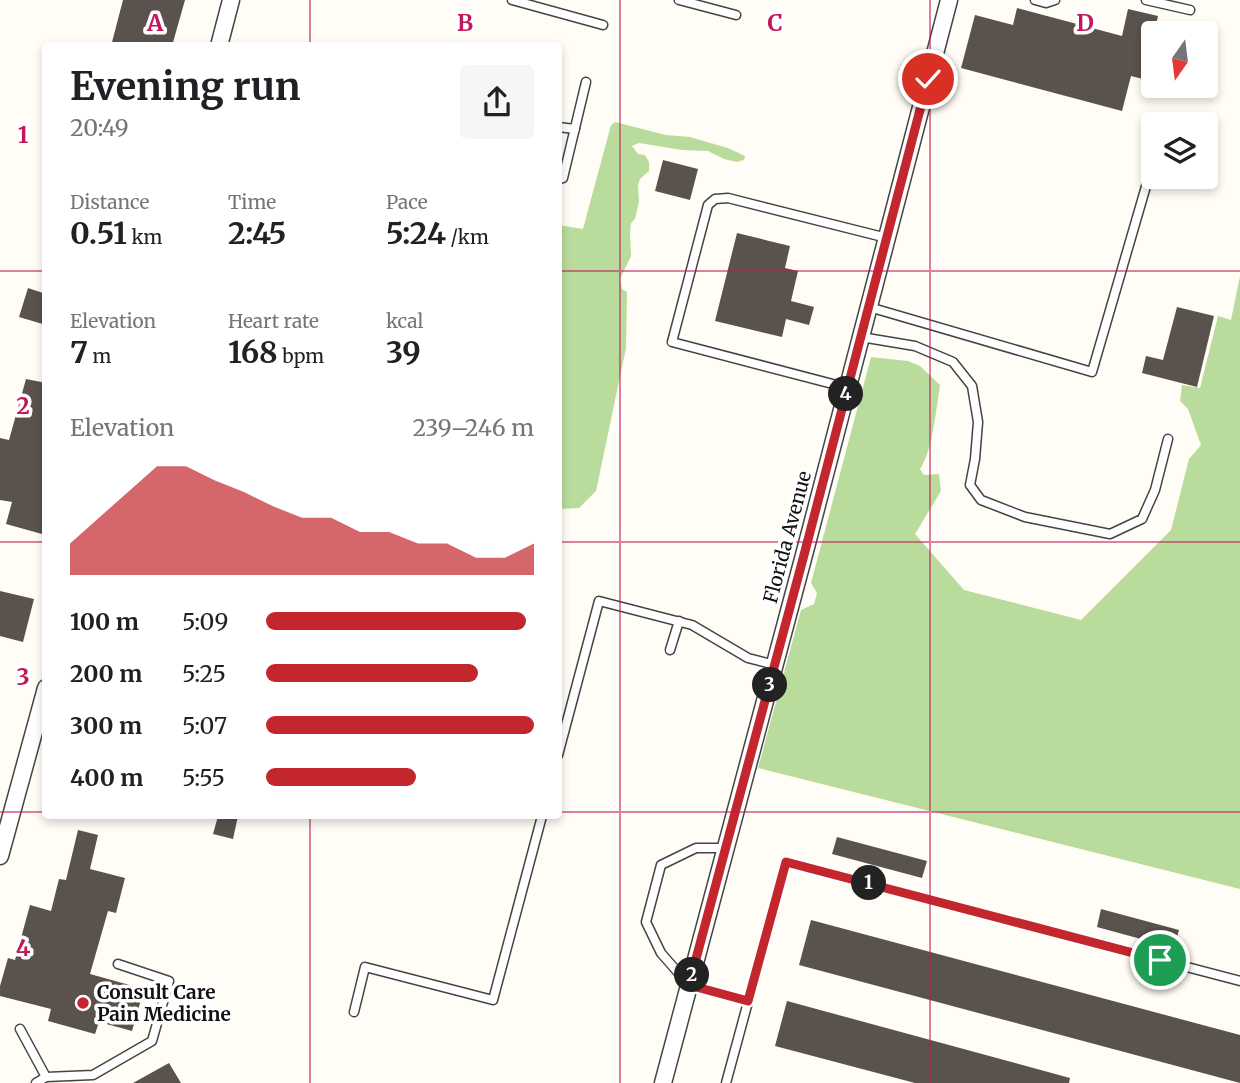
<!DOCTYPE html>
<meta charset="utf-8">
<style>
:root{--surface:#fff;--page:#f6f6f6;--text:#202124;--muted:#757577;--accent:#c4262e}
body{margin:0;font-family:Merriweather,serif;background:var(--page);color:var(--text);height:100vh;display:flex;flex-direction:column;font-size:26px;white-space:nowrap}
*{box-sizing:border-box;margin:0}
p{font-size:23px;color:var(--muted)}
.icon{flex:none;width:38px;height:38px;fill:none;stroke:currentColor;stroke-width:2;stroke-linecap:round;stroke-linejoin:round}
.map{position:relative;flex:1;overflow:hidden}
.panel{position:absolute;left:42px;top:42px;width:520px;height:777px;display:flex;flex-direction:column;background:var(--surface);border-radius:7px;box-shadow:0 4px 10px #0003}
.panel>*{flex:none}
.needle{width:46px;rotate:194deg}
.tools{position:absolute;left:1141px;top:21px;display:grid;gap:14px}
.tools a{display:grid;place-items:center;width:77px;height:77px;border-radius:7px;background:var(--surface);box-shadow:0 4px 10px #0003;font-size:35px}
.pin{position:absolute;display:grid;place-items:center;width:60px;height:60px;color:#fff;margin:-30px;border:4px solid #fff;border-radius:50%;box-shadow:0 2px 7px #0007}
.km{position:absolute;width:35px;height:35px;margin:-18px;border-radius:50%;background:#222;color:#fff;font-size:19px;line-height:35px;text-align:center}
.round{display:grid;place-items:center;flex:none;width:74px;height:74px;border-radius:7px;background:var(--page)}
.summary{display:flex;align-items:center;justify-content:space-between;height:119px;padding:0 28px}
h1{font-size:38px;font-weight:700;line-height:52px}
.metrics{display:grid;grid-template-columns:repeat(3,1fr);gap:10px;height:119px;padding:7px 28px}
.metrics div{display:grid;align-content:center}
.metrics b{font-size:30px;font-weight:700}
.metrics small{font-size:19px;font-weight:400}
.metrics p{font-size:19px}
.chart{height:196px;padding:14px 28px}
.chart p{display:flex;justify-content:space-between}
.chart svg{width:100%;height:126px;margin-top:7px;fill:var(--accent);opacity:.7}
ul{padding:0 28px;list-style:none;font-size:23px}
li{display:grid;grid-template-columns:112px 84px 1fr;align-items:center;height:52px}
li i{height:18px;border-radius:9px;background:var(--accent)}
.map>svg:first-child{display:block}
.forest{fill:#b9dc9c}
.building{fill:#5a524d}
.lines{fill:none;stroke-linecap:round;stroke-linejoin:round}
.lane-casing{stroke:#444;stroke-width:11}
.street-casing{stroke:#444;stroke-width:19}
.lane{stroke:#fff;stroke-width:8}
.street{stroke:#fff;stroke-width:16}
.route-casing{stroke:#fff;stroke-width:14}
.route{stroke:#c4262e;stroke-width:9}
.grid{fill:none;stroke:#c2185b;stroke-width:2;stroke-opacity:0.55}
.poi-dot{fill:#c4262e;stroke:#fff;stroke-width:2.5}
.labels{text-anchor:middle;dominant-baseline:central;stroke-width:7;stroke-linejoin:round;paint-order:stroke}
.street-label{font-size:19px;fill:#111;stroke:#fff}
.poi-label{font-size:19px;font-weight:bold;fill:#111;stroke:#fff;text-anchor:start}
.grid-label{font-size:23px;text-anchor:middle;font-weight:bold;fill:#c2185b;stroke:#fff;stroke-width:7;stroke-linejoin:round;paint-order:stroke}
</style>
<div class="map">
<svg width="1240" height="1083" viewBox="0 0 1240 1083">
<rect width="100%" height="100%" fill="#fffdf5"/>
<g class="forest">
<path d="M 615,122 L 666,135 L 690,137 L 728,148 L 745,156 L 744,160 L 737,162 L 724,159 L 708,151 L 682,150 L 639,143 L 632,146 L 638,154 L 645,155 L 649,162 L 649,171 L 640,179 L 638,185 L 639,201 L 635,219 L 631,223 L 630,233 L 631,256 L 620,279 L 622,289 L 627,292 L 626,348 L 596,491 L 579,508 L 558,509 L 558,225 L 583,229 L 611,125 Z"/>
<path d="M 1240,276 L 1240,889 L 758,768 L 801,610 L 814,604 L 817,593 L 811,583 L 871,357 L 908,361 L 920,366 L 940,385 C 937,405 932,453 920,469 L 924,475 L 939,474 L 941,491 L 915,534 L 964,590 L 1081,620 L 1171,530 L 1189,459 L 1201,445 L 1188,409 L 1180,401 L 1182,385 L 1200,388 L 1218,316 L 1231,320 Z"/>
</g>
<g class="building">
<path d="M 123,0 L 185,0 L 172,46 L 111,46 Z"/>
<path d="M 1017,8 L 1122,36 L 1128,9 L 1158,16 L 1147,61 L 1152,62 L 1147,80 L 1131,76 L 1122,111 L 961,68 L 975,15 L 1013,25 Z"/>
<path d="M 663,160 L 698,169 L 690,200 L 655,191 Z"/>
<path d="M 737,233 L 790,246 L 785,268 L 798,271 L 791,301 L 814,307 L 809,325 L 786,319 L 782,337 L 715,321 Z"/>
<path d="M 28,288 L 46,294 L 46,325 L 19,317 Z"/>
<path d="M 1177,307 L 1214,316 L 1197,387 L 1142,373 L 1146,356 L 1163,360 Z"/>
<path d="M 26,379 L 46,383 L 46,520 L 42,534 L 6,524 L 12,502 L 0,500 L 0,438 L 9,440 Z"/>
<path d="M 0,591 L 34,599 L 23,642 L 0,636 Z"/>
<path d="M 218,816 L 238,816 L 233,839 L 213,834 Z"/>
<path d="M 78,830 L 98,835 L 90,869 L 125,878 L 116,913 L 108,911 L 90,974 L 144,989 L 132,1031 L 99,1022 L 95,1034 L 48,1021 L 51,1009 L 0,996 L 0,986 L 8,958 L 15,960 L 30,905 L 51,911 L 59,879 L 66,880 Z"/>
<path d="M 837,837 L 927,861 L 922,878 L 832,854 Z"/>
<path d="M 1101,909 L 1179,930 L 1174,948 L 1097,927 Z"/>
<path d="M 811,920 L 1240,1035 L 1240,1083 L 799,965 Z"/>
<path d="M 787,1001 L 1070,1078 L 1069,1083 L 915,1083 L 775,1046 Z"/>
<path d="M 169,1063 L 181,1083 L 133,1083 Z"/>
</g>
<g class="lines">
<defs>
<g id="lane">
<path d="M 512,0 L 603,25"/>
<path d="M 679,0 L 736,15"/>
<path d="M 1035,0 L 1046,3 L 1055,0"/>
<path d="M 1146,0 L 1190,10"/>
<path d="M 558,127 L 575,129"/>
<path d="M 558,179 L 563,178 L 586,82"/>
<path d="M 869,307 L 1092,372 L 1149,176"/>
<path d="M 861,337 L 915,346 L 953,362 L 972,386 L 978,422 L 975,459 L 970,485 L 981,500 L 1025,517 L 1110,534 L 1142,519 L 1155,490 L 1168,439"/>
<path d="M 848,388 L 672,342 L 708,205 L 715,199 L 728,198 L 887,238"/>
<path d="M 670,650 L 679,621"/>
<path d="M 558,755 L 599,601 L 692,625 L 748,658 L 775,665"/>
<path d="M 725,848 L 696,848 L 661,865 L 646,922 L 661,953 L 689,985 L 748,1001"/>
<path d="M 354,1012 L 365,967 L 493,1000 L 542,816"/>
<path d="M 20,1029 L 46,1077"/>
<path d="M 36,1083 L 46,1077 L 93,1075 L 152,1041 L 169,981 L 118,964"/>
<path d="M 726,1083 L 786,862 L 1240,981"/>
</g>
<g id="street">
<path d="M 219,46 L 231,0"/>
<path d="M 0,856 L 46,688"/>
<path d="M 663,1083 L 804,555 L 949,0"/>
</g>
</defs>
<use href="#lane" class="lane-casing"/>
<use href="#street" class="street-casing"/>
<use href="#lane" class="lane"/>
<use href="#street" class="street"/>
</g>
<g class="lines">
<defs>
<path id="route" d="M 928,79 L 804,555 L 689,985 L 748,1001 L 786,862 L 1160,960"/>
</defs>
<use href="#route" class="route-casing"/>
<use href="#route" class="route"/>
</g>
<path class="grid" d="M 310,0 L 310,46M 620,0 L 620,1083M 930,0 L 930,1083M 0,271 L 46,271M 558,271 L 1240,271M 0,542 L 46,542M 558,542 L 1240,542M 0,812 L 46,812M 558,812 L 1240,812M 310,816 L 310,1083"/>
<circle class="poi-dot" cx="83" cy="1003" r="7"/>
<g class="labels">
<g class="street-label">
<text transform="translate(787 537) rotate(-75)">Florida Avenue</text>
</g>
<g class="poi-label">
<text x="97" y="992">Consult Care<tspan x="97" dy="22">Pain Medicine</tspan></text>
</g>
</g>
<g class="grid-label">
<text x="155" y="31">A</text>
<text x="465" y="31">B</text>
<text x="775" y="31">C</text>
<text x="1085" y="31">D</text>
<text x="23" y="143">1</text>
<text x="23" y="414">2</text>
<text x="23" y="685">3</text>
<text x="23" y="956">4</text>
</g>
</svg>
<div class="tools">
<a><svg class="needle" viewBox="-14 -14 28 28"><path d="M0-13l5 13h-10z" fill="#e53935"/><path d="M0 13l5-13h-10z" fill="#757577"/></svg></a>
<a><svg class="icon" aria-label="layers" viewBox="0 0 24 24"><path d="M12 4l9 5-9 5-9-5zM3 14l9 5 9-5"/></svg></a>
</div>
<div class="pin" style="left:1160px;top:960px;background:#1e9e55"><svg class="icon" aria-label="arrive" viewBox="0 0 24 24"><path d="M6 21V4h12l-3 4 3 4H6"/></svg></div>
<div class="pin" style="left:928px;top:79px;background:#d93025"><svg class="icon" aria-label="check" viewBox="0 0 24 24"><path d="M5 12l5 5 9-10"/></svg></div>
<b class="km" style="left:869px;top:883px">1</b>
<b class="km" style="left:692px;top:975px">2</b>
<b class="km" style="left:770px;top:685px">3</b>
<b class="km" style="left:846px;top:394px">4</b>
<section class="panel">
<div class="summary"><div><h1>Evening run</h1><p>20:49</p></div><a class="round"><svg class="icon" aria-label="share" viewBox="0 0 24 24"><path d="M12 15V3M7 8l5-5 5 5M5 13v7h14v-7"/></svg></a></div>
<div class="metrics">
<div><p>Distance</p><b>0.51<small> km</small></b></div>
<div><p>Time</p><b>2:45</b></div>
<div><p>Pace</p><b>5:24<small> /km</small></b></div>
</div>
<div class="metrics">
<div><p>Elevation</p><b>7<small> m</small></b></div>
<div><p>Heart rate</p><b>168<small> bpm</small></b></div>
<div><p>kcal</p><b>39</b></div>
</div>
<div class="chart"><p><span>Elevation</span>239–246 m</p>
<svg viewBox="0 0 160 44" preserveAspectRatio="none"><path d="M0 44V33L10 24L20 15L30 6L40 6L50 11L60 15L70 20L80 24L90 24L100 29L110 29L120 33L130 33L140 38L150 38L160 33V44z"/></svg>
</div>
<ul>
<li><b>100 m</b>5:09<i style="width:97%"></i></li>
<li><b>200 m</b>5:25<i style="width:79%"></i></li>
<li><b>300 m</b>5:07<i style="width:100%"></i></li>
<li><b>400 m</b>5:55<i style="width:56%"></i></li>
</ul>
</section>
</div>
